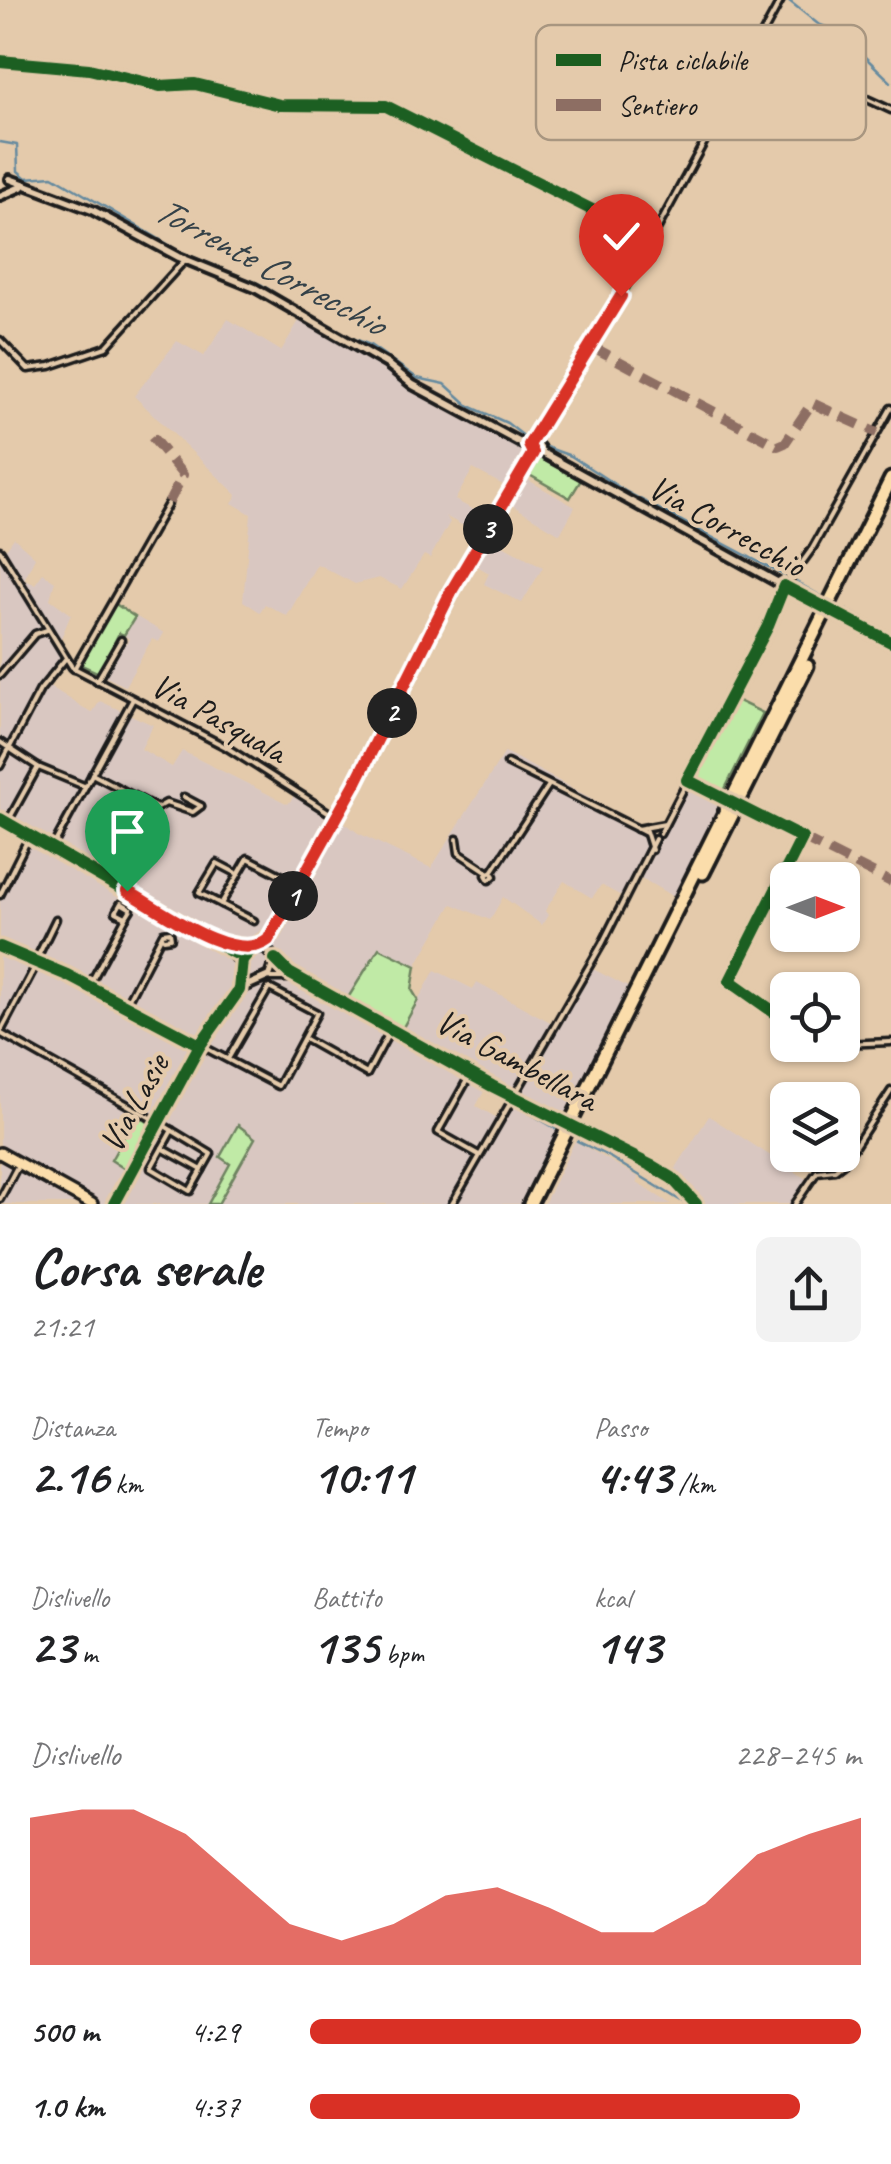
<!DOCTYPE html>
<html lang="it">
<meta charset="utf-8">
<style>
:root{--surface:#fff;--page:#f2f2f2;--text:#202124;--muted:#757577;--accent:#d93025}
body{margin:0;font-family:Caveat,sans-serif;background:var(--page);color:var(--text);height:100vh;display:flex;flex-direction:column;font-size:38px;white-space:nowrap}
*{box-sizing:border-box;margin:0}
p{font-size:32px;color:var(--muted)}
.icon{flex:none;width:55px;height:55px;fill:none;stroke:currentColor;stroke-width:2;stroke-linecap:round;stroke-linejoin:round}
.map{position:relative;height:1204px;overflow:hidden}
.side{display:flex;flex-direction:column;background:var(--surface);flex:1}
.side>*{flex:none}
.needle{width:65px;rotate:90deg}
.fabs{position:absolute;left:770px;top:862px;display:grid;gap:20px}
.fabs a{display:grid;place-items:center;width:90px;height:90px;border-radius:15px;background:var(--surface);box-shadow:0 2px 8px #0004;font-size:50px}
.pin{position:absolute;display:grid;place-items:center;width:85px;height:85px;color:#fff;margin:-102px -42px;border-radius:50% 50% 50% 0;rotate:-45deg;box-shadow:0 0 10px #0007}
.pin .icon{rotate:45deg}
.km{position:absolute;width:50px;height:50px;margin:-25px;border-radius:50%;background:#222;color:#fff;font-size:28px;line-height:50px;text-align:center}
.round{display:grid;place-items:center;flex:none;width:105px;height:105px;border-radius:15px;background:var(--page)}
.head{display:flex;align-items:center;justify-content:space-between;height:170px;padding:0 30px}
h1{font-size:55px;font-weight:600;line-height:75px}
.metrics{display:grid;grid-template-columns:repeat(3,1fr);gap:15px;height:170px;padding:10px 30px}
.metrics div{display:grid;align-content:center}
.metrics b{font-size:50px;font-weight:600}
.metrics small{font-size:28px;font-weight:400}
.metrics p{font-size:28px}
.chart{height:280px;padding:20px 30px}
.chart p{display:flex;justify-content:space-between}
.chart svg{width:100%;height:180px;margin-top:10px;fill:var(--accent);opacity:.7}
ul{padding:0 30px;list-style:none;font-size:32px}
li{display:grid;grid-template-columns:160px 120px 1fr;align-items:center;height:75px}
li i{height:25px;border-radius:12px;background:var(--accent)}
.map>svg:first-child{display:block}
.built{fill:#d9c7c1}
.green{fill:#c0eaa6;stroke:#6e8361;stroke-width:2.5}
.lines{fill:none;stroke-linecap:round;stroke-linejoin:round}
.stream{stroke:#658a9f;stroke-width:2.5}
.minor-casing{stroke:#1c1c1c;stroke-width:11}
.tertiary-casing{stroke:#1c1c1c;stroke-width:14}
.primary-casing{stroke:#1c1c1c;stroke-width:16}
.motorway-casing{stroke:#1c1c1c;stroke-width:19}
.minor{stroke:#e4caab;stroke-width:4}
.tertiary{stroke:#e4caab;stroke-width:6}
.primary{stroke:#fbddab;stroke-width:9}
.motorway{stroke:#fbddab;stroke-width:11}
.minor-bridge-casing{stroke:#1c1c1c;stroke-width:11;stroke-linecap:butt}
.tertiary-bridge-casing{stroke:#1c1c1c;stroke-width:14;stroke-linecap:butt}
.minor-bridge{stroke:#e4caab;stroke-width:4}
.tertiary-bridge{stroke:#e4caab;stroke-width:6}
.quiet{stroke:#8d6e63;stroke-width:10;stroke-dasharray:20 10;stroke-linecap:butt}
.cycleway-casing{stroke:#e4caab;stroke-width:19}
.cycleway{stroke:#1b5e20;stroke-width:12}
.route-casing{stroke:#fff;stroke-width:20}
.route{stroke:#d93025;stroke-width:12}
.labels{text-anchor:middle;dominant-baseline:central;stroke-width:8;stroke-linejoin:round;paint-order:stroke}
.street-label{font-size:35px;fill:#1c1c1c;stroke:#e4caab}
.water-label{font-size:38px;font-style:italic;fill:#344148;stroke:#e4caab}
.key{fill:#e4caab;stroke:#a89680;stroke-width:2.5}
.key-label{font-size:28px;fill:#1c1c1c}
</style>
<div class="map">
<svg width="891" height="1204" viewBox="0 0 891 1204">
<rect width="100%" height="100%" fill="#e4caab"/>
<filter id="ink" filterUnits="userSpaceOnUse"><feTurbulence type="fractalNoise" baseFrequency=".01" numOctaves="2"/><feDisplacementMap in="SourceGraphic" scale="20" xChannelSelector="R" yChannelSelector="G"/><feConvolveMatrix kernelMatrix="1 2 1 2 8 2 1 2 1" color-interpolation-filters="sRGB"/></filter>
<g filter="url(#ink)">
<g class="built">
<path d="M 228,319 L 281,351 L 300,319 L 528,450 L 507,487 L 473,469 L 455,500 L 491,519 L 482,536 L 445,516 L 450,522 L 430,558 L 424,555 L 402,589 L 379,578 L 355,584 L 317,564 L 287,616 L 265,604 L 260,612 L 243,601 L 251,514 L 232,503 L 237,495 L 134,396 L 177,341 L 204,356 Z"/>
<path d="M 523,477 L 575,507 L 560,534 L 507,502 Z"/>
<path d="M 14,538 L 35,557 L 24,580 L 35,584 L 43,573 L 55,581 L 50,599 L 71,614 L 59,643 L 67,655 L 46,684 L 92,713 L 100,701 L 153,725 L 141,749 L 172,767 L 182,751 L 288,804 L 300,788 L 358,833 L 431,868 L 505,752 L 598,802 L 646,840 L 650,849 L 625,898 L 601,885 L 592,898 L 564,881 L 545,911 L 548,915 L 542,925 L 503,897 L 490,920 L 452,904 L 416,966 L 378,948 L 342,1008 L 398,1037 L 435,970 L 473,989 L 477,982 L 552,1023 L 587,966 L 628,987 L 565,1113 L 489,1082 L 476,1106 L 501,1120 L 512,1105 L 559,1131 L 523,1204 L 0,1204 L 0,900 L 32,836 L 0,818 L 0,545 L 6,549 Z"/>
<path d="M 492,539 L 543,567 L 522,603 L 484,584 L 489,573 L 477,566 Z"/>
<path d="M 135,616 L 164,633 L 159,642 L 152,639 L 125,686 L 104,676 L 129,639 L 124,635 Z"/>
<path d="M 694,788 L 719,804 L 674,897 L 641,878 L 687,790 Z"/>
<path d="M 709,1116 L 808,1180 L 793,1204 L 700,1204 L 672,1174 Z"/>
<path d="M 575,1141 L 638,1177 L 637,1183 L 671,1204 L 544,1204 Z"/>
</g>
<g class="green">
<path d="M 542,457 L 581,480 L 570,498 L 526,473 L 535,458 Z"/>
<path d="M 114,603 L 135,617 L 124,635 L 119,633 L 99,673 L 79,664 Z"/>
<path d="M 732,698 L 763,713 L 724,791 L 694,776 Z"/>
<path d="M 379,948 L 416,966 L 412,990 L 418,1000 L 402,1029 L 346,1001 Z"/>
<path d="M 137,1114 L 153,1126 L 128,1171 L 111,1160 Z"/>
<path d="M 238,1125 L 255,1138 L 218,1204 L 208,1204 L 230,1164 L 220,1157 Z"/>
</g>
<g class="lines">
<g class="stream">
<path d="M 788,0 L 818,24 L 839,32 L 891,82"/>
<path d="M 0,142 L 17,145 L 18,171 L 26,178 L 53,176 L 181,252 L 262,285 L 337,332 L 370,345 L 417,378 L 445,384 L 469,406 L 507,423 L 530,441"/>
<path d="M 543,446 L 571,456 L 625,491 L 787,577"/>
<path d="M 791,579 L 825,598"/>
<path d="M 844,608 L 891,634"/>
<path d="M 513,1104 L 560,1131"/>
<path d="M 577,1141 L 610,1157"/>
<path d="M 611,1158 L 686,1204"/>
</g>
<defs>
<g id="minor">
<path d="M 749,60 L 790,78 L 841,87 L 891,110"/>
<path d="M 0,61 L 89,69 L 130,79"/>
<path d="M 0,340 L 28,369 L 50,366 L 106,347 L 185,260"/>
<path d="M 534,441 L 621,296 L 781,0"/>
<path d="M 0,550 L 72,667 L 226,747 L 336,817"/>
<path d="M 74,669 L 168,504"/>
<path d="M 0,675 L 35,634 L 47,630"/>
<path d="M 97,681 L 121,640"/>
<path d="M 0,742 L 38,767 L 84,786"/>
<path d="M 507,763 L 646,833"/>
<path d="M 0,766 L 40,690 L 66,658"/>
<path d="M 92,774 L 157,808 L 166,803 L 193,812 L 201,806"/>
<path d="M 687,780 L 719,796"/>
<path d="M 184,797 L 201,806"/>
<path d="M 747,810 L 802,838 L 730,985 L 788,1022"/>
<path d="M 7,823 L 38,767"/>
<path d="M 637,829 L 665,824"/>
<path d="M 646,831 L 652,850"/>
<path d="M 660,834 L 768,626 L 780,593 L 812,549 L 891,408"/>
<path d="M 457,839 L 459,853 L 488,872"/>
<path d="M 52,848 L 133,699"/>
<path d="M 491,872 L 494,876 L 489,880 L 486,875 Z"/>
<path d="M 492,872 L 549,785"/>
<path d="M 0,895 L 29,837"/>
<path d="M 121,903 L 131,909 L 126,917 L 116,912 Z"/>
<path d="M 221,904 L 199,893 L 217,863 L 238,874"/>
<path d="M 254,921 L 221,904 L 248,858 L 300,885"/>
<path d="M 259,946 L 273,934 L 398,702 L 452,590 L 533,453"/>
<path d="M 0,947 L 67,975 L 278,1086 L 317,1013 L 269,988 L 228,1059"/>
<path d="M 276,962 L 492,1086 L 564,1122"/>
<path d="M 34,964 L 56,919"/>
<path d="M 271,978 L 297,978"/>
<path d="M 89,986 L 126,917"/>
<path d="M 126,1004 L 163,933 L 170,932 L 171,938 L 164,939"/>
<path d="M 1,1031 L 36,965"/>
<path d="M 0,1033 L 158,1122 L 211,1154 L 190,1191 L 151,1168 L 172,1130"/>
<path d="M 305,1039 L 367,1074 L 392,1027"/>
<path d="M 842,1044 L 891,1042"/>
<path d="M 471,1073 L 438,1132 L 479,1155"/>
<path d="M 579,1129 L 672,1178 L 696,1204"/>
<path d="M 162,1148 L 202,1170"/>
<path d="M 0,1199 L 19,1163"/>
<path d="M 452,1204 L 602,944 L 655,839"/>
<path d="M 795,1204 L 817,1172 L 835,1170 L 844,1163 L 891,1091"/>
</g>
<g id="tertiary">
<path d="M 10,179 L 92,210 L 179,257 L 255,288 L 387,364 L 413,385 L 528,447"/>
<path d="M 0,196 L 21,187"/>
<path d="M 539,451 L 813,602"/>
<path d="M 533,453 L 540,448 L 534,441"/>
<path d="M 847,619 L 891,642"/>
<path d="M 0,819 L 220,943 L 242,964"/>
<path d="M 229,945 L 265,948 L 275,959 L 269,976 L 240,989"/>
<path d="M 114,1204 L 200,1045 L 239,990 L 242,960 L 252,948"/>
</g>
<path id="primary" d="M 0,1153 L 92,1204"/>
<g id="motorway">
<path d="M 703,873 L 807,666"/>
<path d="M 530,1204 L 891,479"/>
</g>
</defs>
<use href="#minor" class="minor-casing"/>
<use href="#tertiary" class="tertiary-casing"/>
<use href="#primary" class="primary-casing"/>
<use href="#motorway" class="motorway-casing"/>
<use href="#minor" class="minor"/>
<use href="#tertiary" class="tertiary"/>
<use href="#primary" class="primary"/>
<use href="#motorway" class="motorway"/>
<defs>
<g id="minor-bridge">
<path d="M 719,796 L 747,810"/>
<path d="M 564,1122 L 579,1129"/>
</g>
<path id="tertiary-bridge" d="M 813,602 L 847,619"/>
</defs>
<use href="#minor-bridge" class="minor-bridge-casing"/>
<use href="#tertiary-bridge" class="tertiary-bridge-casing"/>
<use href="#minor-bridge" class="minor-bridge"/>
<use href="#tertiary-bridge" class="tertiary-bridge"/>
<g class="quiet">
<path d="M 591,346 L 778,446 L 785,443 L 812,403 L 877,433"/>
<path d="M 152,437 L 183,475 L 168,504"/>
<path d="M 802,838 L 891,882"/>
</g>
<defs>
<g id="cycleway">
<path d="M 0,61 L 89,69 L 160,86 L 195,84 L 280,105 L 386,106 L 650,239 L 613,310 L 529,445 L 533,453 L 452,590 L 398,702 L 273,934 L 252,948 L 220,943"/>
<path d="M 0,819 L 234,953"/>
<path d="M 0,947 L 67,975 L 200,1045"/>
<path d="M 275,959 L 289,973 L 492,1086 L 652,1166 L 672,1178 L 696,1204"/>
<path d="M 788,1022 L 730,981 L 802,838 L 687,780 L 768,626 L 784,586 L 891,642"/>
<path d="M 114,1204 L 200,1045 L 239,990 L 242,960 L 252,948"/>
</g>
</defs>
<use href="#cycleway" class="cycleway-casing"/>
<use href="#cycleway" class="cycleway"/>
</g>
</g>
<g class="lines" filter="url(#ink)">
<defs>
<path id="route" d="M 127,891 C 160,909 234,966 268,940 L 355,784 L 452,590 L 533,453 L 529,445 L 621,296"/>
</defs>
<use href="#route" class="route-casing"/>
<use href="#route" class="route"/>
</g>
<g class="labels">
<g class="street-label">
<text transform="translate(727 526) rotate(29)">Via Correcchio</text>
<text transform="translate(219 718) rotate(29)">Via Pasquala</text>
<text transform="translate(517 1060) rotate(28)">Via Gambellara</text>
<text transform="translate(134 1103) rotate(-61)">Via Lasie</text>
</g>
<g class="water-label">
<text transform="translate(270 266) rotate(28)">Torrente Correcchio</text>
</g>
</g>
<rect x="536" y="25" width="330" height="115" rx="15" class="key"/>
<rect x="556" y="54" width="45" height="12" fill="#1b5e20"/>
<rect x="556" y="99" width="45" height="12" fill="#8d6e63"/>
<g class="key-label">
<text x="618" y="70">Pista ciclabile</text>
<text x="618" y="115">Sentiero</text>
</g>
</svg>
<div class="fabs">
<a><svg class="needle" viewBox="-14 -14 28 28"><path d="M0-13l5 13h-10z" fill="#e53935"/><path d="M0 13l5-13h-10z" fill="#757577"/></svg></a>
<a><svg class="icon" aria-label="locate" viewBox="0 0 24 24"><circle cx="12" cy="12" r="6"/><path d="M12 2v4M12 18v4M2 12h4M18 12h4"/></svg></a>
<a><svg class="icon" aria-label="layers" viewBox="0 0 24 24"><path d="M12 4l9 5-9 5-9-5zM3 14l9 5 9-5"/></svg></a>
</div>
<div class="pin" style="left:127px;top:891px;background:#1e9e55"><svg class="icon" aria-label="arrive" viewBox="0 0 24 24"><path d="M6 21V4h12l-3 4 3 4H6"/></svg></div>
<div class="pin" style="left:621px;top:296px;background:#d93025"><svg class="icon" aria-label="check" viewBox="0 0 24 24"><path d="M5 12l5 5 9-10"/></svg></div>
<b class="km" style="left:293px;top:896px">1</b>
<b class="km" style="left:392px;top:713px">2</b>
<b class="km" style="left:488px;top:529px">3</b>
</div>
<section class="side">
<div class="head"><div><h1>Corsa serale</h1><p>21:21</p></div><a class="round"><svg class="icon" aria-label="share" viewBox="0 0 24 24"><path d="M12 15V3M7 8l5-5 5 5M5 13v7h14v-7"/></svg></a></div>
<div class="metrics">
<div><p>Distanza</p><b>2.16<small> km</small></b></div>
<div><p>Tempo</p><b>10:11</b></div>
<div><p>Passo</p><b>4:43<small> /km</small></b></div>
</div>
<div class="metrics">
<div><p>Dislivello</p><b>23<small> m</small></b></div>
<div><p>Battito</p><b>135<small> bpm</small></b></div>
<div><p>kcal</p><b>143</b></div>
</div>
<div class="chart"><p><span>Dislivello</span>228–245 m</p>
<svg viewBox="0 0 160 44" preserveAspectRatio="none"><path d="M0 44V8L10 6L20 6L30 12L40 23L50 34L60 38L70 34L80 27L90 25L100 30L110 36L120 36L130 29L140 17L150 12L160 8V44z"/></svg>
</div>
<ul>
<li><b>500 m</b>4:29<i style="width:100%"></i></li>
<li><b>1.0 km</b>4:37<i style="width:89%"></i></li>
</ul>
</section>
